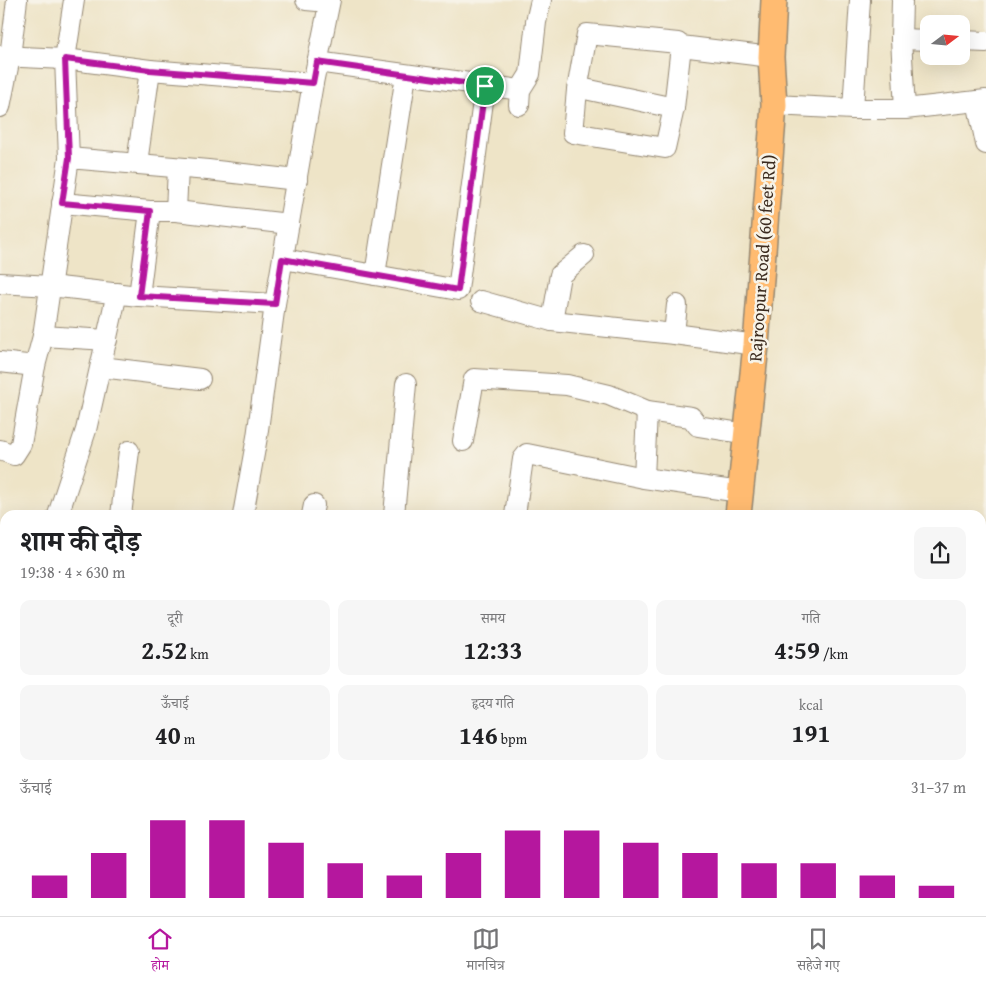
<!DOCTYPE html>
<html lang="hi">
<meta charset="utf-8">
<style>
:root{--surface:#fff;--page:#f6f6f6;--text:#202124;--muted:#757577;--line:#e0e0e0;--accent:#b5179e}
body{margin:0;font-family:"Gentium Book Plus","Noto Serif Devanagari",serif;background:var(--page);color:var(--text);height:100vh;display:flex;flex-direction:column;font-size:19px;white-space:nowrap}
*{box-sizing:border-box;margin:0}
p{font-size:16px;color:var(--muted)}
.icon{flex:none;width:28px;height:28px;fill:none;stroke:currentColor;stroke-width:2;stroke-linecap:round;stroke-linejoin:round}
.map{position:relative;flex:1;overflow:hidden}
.side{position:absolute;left:0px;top:510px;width:986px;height:406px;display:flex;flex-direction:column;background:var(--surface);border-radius:15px 15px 0 0;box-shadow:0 5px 20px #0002}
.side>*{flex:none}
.needle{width:32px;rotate:74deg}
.controls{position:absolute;left:920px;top:15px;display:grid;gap:10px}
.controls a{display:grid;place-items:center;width:50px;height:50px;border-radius:10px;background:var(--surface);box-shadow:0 5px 20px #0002;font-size:25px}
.pin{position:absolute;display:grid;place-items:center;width:42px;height:42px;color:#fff;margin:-21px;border:2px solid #fff;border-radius:50%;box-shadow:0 1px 5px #0007}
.round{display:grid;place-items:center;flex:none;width:52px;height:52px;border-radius:10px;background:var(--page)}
.summary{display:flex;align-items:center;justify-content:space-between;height:85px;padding:0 20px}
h1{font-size:28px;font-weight:700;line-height:38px}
.figures{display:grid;grid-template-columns:repeat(3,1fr);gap:8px;height:85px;padding:5px 20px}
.figures div{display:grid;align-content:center;border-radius:10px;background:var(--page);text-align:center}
.figures b{font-size:25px;font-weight:700}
.figures small{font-size:14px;font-weight:400}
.figures p{font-size:14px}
.chart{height:140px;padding:10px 20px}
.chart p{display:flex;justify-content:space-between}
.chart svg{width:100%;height:90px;margin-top:5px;stroke:var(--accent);stroke-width:6}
.dock{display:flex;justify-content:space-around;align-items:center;height:70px;border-top:1px solid var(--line);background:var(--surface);font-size:14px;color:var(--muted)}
.dock a{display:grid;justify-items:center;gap:2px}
.dock .active{color:var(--accent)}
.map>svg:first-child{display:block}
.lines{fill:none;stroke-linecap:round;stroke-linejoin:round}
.minor-casing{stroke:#948772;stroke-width:22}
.major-casing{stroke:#948772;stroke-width:28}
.minor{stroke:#fff;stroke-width:20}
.major{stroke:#ffbb71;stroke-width:25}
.route-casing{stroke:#fff;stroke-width:10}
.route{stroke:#b5179e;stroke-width:6}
.labels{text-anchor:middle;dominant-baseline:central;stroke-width:5;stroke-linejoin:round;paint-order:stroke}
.street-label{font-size:18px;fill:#3b2a1e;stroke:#f7f3e8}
</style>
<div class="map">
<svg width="986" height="916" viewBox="0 0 986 916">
<rect width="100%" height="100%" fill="#f7f3e8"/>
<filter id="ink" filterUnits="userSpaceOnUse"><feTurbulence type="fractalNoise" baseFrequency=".02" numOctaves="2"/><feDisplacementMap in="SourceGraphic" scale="10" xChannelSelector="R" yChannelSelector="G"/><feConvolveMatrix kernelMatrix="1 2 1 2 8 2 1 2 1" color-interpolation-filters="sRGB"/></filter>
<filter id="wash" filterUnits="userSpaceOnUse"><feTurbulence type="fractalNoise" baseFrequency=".0096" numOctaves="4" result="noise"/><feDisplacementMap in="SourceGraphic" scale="20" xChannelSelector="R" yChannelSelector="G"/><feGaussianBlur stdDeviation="1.12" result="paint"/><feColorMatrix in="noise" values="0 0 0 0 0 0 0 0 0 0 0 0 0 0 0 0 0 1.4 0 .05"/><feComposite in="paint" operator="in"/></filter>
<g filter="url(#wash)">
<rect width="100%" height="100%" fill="#eee4c7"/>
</g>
<g filter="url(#ink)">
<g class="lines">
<defs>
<g id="minor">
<path d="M 306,0 L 329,2"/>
<path d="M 902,0 L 901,39 L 905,109 L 986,100"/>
<path d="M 901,39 L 929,40"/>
<path d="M 961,41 L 986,42"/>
<path d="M 681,46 L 674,108 L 665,148 L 573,133 L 577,90 L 587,34 L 678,43 L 681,46 L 771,57"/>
<path d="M 0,56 L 65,59 L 150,70 L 313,83"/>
<path d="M 317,62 L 520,90"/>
<path d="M 406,75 L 375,275 L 458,290 L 485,86"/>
<path d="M 577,90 L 585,89 L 674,108"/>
<path d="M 977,101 L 986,144"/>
<path d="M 519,105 L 520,90 L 530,74 L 536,22 L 541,0"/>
<path d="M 774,105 L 853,109 L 860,0"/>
<path d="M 0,107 L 10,57 L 17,0"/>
<path d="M 853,109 L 905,109"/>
<path d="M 69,158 L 65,59 L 74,0"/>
<path d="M 137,163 L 150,70"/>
<path d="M 62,203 L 150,211 L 176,211 L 289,224"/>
<path d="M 176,211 L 178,168"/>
<path d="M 283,259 L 375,275"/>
<path d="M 0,283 L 50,286 L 139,296 L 275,304"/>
<path d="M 139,296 L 150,211"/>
<path d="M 481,301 L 552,321 L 674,334 L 756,345"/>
<path d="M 552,321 L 560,275 L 584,255"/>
<path d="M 674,334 L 677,305"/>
<path d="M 43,336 L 69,158 L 208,170 L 297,180"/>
<path d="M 0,362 L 35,366 L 43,336 L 107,340"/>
<path d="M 101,367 L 200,379"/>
<path d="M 463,441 L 474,379 L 567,385 L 609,395 L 647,411 L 691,417 L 698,426 L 747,434"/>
<path d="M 0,450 L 14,455 L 21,444 L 35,366"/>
<path d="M 644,478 L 647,411"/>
<path d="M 58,515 L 86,430 L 117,293"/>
<path d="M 121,515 L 129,451"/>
<path d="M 243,515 L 257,437 L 275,304 L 313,83 L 330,0"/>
<path d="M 312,515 L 314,505"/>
<path d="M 394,515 L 406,384"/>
<path d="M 515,515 L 523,459 L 527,454 L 644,478 L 740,492"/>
<path d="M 0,544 L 5,545"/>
<path d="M 0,601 L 5,602"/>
<path d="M 0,658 L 5,659"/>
<path d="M 981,691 L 986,692"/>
<path d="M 0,741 L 5,741"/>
<path d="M 70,916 L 70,911"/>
<path d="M 175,916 L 175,911"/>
<path d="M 338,916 L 339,911"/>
<path d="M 594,916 L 594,911"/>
<path d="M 784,916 L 784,911"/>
<path d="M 877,916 L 877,911"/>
</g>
<g id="major">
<path d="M 738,515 L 756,345 L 774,105 L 771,57 L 774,0"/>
<path d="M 717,916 L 717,911"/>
</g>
</defs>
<use href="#minor" class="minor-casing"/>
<use href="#major" class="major-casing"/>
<use href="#minor" class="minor"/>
<use href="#major" class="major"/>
</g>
</g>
<g class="lines" filter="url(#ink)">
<defs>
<path id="route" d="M 65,59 L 150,70 L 313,83 L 317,62 L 485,86 L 458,290 L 282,259 L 275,304 L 139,296 L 150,211 L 62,203 L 69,158 Z"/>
</defs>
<use href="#route" class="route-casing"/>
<use href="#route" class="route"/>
</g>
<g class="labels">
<g class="street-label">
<text transform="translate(762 258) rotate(-86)">Rajroopur Road (60 feet Rd)</text>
</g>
</g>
</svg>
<div class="controls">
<a><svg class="needle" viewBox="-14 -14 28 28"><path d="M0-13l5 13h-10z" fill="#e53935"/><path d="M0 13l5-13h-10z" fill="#757577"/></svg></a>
</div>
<div class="pin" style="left:485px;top:86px;background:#1e9e55"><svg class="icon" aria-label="arrive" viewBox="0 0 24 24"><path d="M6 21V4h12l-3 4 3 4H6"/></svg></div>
<section class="side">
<div class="summary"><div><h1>शाम की दौड़</h1><p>19:38 · 4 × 630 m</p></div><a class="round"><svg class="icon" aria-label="share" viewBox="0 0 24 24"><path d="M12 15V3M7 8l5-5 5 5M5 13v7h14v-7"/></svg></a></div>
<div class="figures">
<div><p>दूरी</p><b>2.52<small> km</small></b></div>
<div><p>समय</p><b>12:33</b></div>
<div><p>गति</p><b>4:59<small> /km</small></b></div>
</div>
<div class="figures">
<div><p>ऊँचाई</p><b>40<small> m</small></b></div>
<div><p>हृदय गति</p><b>146<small> bpm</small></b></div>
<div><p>kcal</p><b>191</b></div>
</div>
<div class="chart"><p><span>ऊँचाई</span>31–37 m</p>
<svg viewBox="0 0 160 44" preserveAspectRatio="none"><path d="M5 44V33M15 44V22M25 44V6M35 44V6M45 44V17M55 44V27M65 44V33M75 44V22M85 44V11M95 44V11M105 44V17M115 44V22M125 44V27M135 44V27M145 44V33M155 44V38"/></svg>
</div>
</section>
</div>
<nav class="dock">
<a class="active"><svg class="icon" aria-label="home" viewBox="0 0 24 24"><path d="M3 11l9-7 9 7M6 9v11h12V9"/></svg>होम</a>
<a><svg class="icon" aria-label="map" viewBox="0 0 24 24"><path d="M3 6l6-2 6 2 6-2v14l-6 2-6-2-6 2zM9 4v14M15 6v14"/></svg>मानचित्र</a>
<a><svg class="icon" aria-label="saved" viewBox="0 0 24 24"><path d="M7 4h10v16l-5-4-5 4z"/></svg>सहेजे गए</a>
</nav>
